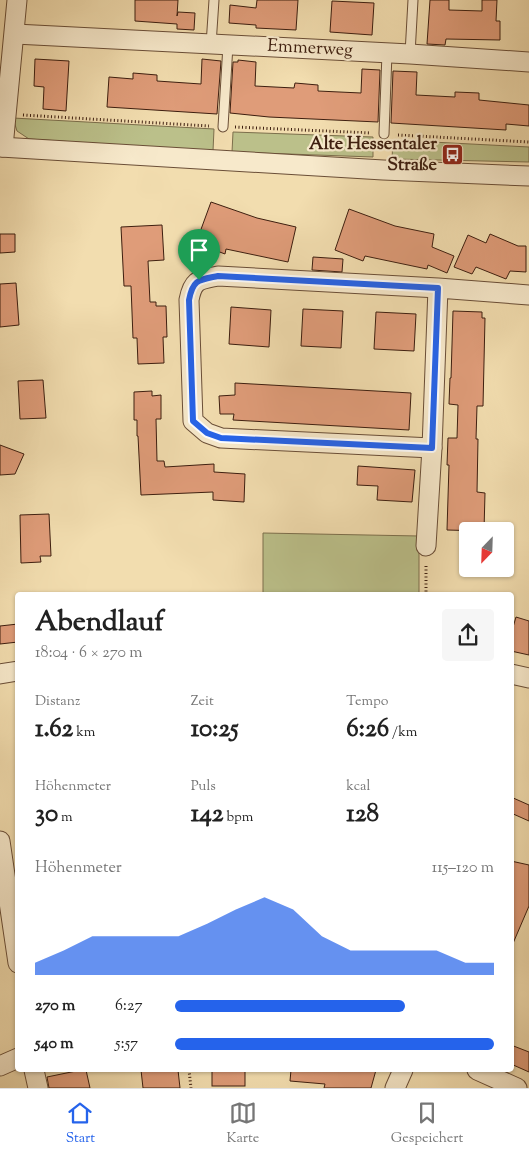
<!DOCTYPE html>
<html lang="de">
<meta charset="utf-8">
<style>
:root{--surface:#fff;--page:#f6f6f6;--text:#222;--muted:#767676;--line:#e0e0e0;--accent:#2563eb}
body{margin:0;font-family:"Sorts Mill Goudy",serif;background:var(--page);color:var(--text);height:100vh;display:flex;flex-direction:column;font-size:19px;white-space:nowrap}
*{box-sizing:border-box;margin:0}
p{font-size:16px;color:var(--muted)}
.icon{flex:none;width:28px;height:28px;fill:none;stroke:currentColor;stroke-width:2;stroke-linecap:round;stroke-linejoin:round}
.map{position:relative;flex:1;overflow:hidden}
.details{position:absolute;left:15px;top:592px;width:499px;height:480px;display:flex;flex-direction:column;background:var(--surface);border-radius:5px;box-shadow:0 1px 4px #0004}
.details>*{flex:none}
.needle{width:32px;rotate:203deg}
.controls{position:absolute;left:459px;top:522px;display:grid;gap:10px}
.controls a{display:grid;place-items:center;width:55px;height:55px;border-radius:5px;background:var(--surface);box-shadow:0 1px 4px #0004;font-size:25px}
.pin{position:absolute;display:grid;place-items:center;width:42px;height:42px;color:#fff;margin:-51px -21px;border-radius:50% 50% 50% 0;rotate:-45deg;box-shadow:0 0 5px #0007}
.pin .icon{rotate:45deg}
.round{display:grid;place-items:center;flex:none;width:52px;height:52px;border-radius:5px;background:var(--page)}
.overview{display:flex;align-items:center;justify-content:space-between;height:85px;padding:0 20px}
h1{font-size:28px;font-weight:800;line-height:38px}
.metrics{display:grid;grid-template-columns:repeat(3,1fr);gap:8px;height:85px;padding:5px 20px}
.metrics div{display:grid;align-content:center}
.metrics b{font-size:25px;font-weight:800}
.metrics small{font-size:14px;font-weight:400}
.metrics p{font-size:14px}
.chart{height:140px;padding:10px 20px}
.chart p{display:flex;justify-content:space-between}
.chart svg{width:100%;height:90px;margin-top:5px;fill:var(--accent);opacity:.7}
ul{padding:0 20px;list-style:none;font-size:16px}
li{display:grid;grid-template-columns:80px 60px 1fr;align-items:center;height:38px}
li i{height:12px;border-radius:6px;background:var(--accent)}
.dock{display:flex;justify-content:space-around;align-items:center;height:70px;border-top:1px solid var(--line);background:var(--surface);font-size:14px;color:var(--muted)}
.dock a{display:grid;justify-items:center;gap:2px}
.dock .active{color:var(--accent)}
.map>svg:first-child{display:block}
.green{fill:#bbc08a;stroke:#7c6f4c}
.building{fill:#df9c79;stroke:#3d1e0f}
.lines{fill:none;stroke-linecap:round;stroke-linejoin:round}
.lane-casing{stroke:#6a4e37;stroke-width:11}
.street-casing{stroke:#6a4e37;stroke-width:21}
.path{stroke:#3d1e0f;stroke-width:3;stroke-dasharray:1 2.5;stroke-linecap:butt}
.lane{stroke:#f7e9cb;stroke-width:9}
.street{stroke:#f7e9cb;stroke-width:19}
.route-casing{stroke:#fff;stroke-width:10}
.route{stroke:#2563eb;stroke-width:6}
.labels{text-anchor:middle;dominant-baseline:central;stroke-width:4.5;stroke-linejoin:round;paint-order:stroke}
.street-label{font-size:18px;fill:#3d1e0f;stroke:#f7e9cb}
.poi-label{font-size:18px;font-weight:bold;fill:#3d1e0f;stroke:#f7e9cb;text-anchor:end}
</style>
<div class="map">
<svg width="529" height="1088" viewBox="0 0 529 1088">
<rect width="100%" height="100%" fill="#f2ddaf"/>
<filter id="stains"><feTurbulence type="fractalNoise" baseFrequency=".004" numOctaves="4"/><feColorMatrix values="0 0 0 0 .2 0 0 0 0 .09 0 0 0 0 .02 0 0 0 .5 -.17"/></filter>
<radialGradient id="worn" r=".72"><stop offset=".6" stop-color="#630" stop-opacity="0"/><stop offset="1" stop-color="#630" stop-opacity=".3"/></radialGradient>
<g class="green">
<path d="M 13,118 L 214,129 L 213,151 L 29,139 L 17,131 Z"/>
<path d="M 233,132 L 373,137 L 373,157 L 232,152 Z"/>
<path d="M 393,140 L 529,147 L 529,162 L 392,159 Z"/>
<path d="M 263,533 L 419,536 L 419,595 L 263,595 Z"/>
</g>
<g class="building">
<path d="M 135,0 L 178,0 L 177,16 L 178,12 L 195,13 L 194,30 L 177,29 L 177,24 L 135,21 Z"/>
<path d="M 257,0 L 298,0 L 296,30 L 256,28 L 256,25 L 229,23 L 230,5 L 256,8 Z"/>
<path d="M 430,0 L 449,0 L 449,10 L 482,11 L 482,0 L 497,0 L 496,21 L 500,21 L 500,40 L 446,39 L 445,45 L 427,44 Z"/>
<path d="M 332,1 L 374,3 L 372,35 L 330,32 Z"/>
<path d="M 35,59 L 69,61 L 66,111 L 43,109 L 44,87 L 34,86 Z"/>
<path d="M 202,59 L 221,61 L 217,114 L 107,107 L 109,77 L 133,79 L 133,73 L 157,75 L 157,81 L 201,84 Z"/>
<path d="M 238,60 L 256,62 L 255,86 L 294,88 L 295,83 L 318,85 L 318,91 L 361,93 L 362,69 L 380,70 L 378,122 L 269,117 L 230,113 L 233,62 L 238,62 Z"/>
<path d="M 393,71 L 417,72 L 416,95 L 455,97 L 455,92 L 479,93 L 479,100 L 529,105 L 529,126 L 506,124 L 506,130 L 391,123 Z"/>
<path d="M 211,202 L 257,218 L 296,227 L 288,262 L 226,249 L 225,254 L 196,243 Z"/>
<path d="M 349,209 L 395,226 L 434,234 L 432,247 L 454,256 L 447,273 L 428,265 L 427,269 L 365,256 L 363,261 L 335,250 Z"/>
<path d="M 162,225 L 164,260 L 148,261 L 150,302 L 156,302 L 156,306 L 166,306 L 167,337 L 163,337 L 164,363 L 138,364 L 137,338 L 133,338 L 131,286 L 124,286 L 121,227 Z"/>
<path d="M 0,234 L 15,234 L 15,252 L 0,253 Z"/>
<path d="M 490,234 L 518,246 L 526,246 L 526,272 L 510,271 L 506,279 L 476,267 L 472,274 L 454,267 L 468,235 L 486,243 Z"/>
<path d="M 313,257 L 343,259 L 342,272 L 312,270 Z"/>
<path d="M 16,283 L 19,325 L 0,327 L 0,284 Z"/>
<path d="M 231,307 L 271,310 L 269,347 L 229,344 Z"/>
<path d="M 303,309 L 343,311 L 341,348 L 301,346 Z"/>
<path d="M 453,311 L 482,312 L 482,318 L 485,318 L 483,406 L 477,406 L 476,439 L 478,439 L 477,492 L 485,493 L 484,531 L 447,530 L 449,465 L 447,465 L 448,438 L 457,438 L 458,405 L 449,404 L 450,378 L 451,378 Z"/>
<path d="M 376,312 L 416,314 L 414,351 L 374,349 Z"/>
<path d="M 43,380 L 46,418 L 20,419 L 18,381 Z"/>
<path d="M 235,383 L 411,393 L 409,430 L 233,420 L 234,414 L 220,414 L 219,396 L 235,395 Z"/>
<path d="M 152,391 L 152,396 L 161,395 L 161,419 L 156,419 L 157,461 L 164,461 L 165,467 L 214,464 L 214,472 L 245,474 L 244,502 L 213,500 L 213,492 L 141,495 L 138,436 L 137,436 L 137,420 L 134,420 L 134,392 Z"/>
<path d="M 0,445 L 24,454 L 15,474 L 0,475 Z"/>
<path d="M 358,466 L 415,470 L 412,502 L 377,500 L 378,486 L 357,485 Z"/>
<path d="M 49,514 L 51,556 L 40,556 L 41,562 L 21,563 L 20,515 Z"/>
<path d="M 516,617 L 529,621 L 529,655 L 511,651 L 511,634 Z"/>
<path d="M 18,624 L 18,642 L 0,644 L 0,626 Z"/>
<path d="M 511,797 L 529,805 L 529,821 L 511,813 Z"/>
<path d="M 511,861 L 529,865 L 529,906 L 511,948 Z"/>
<path d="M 511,1045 L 529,1052 L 529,1072 L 511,1064 Z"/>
<path d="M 81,1070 L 86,1070 L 90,1088 L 49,1088 L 47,1077 Z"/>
<path d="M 141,1070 L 178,1070 L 180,1088 L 143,1088 Z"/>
<rect x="212" y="1070" width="33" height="16"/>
<path d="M 291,1070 L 376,1070 L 371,1088 L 324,1088 L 325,1084 L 290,1081 Z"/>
</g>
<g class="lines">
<defs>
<g id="lane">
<path d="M 211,45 L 214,0"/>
<path d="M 410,54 L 413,0"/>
<path d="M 223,127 L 228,45"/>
<path d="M 384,134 L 387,53"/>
</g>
<g id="street">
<path d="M 15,34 L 410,54 L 529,62"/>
<path d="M 0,147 L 383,170 L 529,176"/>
<path d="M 3,147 L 17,0"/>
<path d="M 438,288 L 432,448 L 221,438 L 207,433 L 193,421 L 189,300 C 193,279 199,280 218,276 L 438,288 L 529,295"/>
<path d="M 426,546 L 432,448"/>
<path d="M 0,674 L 18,671"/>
<path d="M 511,674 L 529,678"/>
<path d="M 0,841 L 18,963"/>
<path d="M 0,1066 L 18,1058"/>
<path d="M 34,1070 L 38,1088"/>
<path d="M 477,1070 L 517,1088"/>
<path d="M 395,1088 L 403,1070"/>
</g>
</defs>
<use href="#lane" class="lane-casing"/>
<use href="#street" class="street-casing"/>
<g class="path">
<path d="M 23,115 L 209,126"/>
<path d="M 235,127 L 371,133"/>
<path d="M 398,135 L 529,142"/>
<path d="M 426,595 L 426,564"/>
<path d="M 189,1070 L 191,1088"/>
</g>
<use href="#lane" class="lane"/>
<use href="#street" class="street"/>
</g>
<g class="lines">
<defs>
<path id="route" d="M 218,276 L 438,288 L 432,448 L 221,438 L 207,433 L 193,421 L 189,300 C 193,279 199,280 218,276 Z"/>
</defs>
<use href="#route" class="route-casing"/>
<use href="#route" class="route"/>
</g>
<defs>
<symbol id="bus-square" viewBox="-11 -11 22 22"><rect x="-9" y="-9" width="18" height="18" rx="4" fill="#8f2418" stroke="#f7e9cb"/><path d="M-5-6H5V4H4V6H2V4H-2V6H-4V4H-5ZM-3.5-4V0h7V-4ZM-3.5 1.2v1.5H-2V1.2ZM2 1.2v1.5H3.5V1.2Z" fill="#fff"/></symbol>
</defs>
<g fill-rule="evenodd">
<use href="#bus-square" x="440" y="142" width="25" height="25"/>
</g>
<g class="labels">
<g class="street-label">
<text transform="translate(310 49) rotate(3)">Emmerweg</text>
</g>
<g class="poi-label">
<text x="437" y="145">Alte Hessentaler<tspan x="437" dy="21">Straße</tspan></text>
</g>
</g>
<rect width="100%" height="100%" filter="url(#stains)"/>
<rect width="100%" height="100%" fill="url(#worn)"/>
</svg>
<div class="controls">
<a><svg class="needle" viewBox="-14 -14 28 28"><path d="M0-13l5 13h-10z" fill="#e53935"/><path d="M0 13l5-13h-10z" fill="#767676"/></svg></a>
</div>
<div class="pin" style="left:199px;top:280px;background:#1e9e55"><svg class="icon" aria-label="arrive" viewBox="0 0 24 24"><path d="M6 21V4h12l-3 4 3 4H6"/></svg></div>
<section class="details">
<div class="overview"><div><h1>Abendlauf</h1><p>18:04 · 6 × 270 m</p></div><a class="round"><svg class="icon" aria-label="share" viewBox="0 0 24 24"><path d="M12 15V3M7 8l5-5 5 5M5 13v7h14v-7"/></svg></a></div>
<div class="metrics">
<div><p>Distanz</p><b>1.62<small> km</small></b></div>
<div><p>Zeit</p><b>10:25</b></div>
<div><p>Tempo</p><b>6:26<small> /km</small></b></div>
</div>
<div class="metrics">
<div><p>Höhenmeter</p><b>30<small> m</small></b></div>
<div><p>Puls</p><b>142<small> bpm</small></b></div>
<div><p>kcal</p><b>128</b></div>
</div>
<div class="chart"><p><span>Höhenmeter</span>115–120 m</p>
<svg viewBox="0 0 160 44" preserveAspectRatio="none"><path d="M0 44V38L10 32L20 25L30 25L40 25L50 25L60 19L70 12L80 6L90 12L100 25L110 32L120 32L130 32L140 32L150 38L160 38V44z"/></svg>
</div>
<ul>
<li><b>270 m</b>6:27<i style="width:72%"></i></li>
<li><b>540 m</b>5:57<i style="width:100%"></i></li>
</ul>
</section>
</div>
<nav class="dock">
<a class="active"><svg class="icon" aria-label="home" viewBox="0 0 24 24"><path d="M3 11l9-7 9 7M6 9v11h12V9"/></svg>Start</a>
<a><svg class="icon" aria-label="map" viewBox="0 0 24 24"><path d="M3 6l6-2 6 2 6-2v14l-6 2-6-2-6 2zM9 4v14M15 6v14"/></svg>Karte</a>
<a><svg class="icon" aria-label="saved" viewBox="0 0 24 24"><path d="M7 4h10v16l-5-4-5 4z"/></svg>Gespeichert</a>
</nav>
